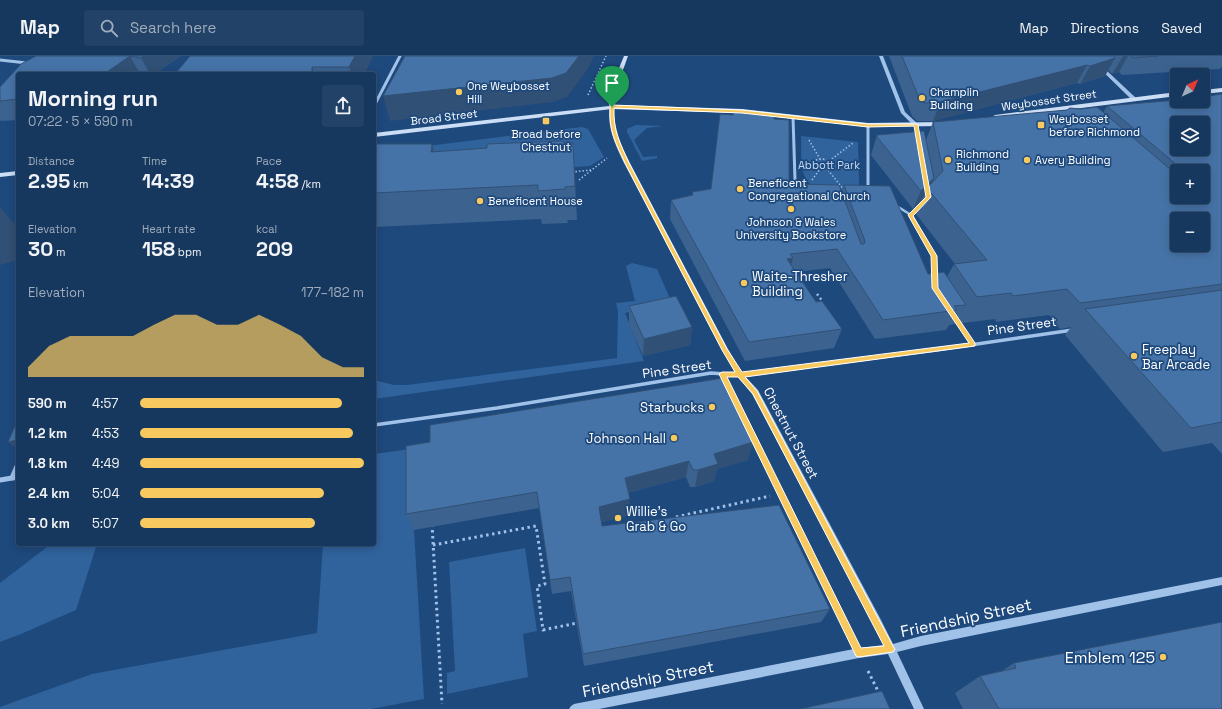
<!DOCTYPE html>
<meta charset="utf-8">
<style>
:root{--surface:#16375e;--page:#234267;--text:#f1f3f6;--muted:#9eacbc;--line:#355173;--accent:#f7c95f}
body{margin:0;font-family:"Space Grotesk",sans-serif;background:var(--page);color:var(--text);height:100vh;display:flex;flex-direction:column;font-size:15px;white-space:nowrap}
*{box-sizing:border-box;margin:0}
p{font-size:13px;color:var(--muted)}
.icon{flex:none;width:22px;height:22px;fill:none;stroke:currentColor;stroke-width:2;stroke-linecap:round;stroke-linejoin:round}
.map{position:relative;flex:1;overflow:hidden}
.sheet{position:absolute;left:16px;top:16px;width:360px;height:474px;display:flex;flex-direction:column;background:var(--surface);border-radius:4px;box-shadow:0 2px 10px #0003,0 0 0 1px var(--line)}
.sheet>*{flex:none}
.needle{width:26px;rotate:44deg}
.fabs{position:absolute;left:1170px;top:12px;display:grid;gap:8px}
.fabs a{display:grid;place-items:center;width:40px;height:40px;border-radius:4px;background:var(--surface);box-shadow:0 2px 10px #0003,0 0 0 1px var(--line);font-size:20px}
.pin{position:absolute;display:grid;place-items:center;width:34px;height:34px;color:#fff;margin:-41px -17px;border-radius:50% 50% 50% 0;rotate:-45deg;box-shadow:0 0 4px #0007}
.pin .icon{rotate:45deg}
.round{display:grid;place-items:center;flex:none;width:42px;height:42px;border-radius:4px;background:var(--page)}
.head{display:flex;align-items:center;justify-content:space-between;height:68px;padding:0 12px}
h1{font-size:22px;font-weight:600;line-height:30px}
.metrics{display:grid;grid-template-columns:repeat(3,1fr);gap:6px;height:68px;padding:4px 12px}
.metrics div{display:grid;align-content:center}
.metrics b{font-size:20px;font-weight:600}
.metrics small{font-size:11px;font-weight:400}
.metrics p{font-size:11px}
.chart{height:112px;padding:8px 12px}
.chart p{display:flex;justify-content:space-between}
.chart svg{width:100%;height:72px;margin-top:4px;fill:var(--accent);opacity:.7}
ul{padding:0 12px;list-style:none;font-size:13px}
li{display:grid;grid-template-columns:64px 48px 1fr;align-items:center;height:30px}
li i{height:10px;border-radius:5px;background:var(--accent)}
header{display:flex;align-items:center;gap:24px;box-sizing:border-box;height:56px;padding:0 20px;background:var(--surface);border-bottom:1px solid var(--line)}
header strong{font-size:19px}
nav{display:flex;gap:22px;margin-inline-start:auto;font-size:14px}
.search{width:280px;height:36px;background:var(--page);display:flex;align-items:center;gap:10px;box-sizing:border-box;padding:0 14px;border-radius:4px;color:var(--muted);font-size:15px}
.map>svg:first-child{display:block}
.green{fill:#30629c}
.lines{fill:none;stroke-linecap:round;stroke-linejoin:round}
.path-far2{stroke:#a0c1e8;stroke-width:1.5;stroke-dasharray:1.5 2;stroke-linecap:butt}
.path-far1{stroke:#a0c1e8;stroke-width:2.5;stroke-dasharray:2 3;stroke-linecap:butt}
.path{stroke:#a0c1e8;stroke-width:3;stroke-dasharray:2.5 3.5;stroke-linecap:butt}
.pedestrian-far1{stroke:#a0c1e8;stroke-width:2.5}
.pedestrian{stroke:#a0c1e8;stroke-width:3}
.minor-far2{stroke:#a0c1e8;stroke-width:3}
.minor-far1{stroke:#a0c1e8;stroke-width:3.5}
.minor{stroke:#a0c1e8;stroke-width:5}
.tertiary{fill:#a0c1e8;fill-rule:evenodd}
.secondary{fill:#cbdef6;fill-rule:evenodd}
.wall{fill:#3c6390;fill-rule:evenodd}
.shaded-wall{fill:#315075}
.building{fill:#4673a7;stroke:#315075;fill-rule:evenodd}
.route{fill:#f7c95f;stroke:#fff;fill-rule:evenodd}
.poi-dot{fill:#f7c95f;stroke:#1e497d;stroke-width:1.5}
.labels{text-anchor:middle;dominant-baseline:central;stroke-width:3.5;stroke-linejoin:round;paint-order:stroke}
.far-poi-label{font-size:11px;fill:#fff;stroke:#1e497d;text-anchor:start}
.far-street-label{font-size:11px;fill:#fff;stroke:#1e497d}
.far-park-label{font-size:11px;fill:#c4dbf6;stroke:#1e497d}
.poi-label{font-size:13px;fill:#fff;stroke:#1e497d;text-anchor:start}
.street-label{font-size:13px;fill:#fff;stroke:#1e497d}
.near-street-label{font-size:16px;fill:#fff;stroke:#1e497d}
.near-poi-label{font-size:16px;fill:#fff;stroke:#1e497d;text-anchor:end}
</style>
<header>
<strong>Map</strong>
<div class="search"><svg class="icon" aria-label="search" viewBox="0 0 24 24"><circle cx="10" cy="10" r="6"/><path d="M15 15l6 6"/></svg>Search here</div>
<nav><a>Map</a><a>Directions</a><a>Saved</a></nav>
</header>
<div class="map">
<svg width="1222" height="653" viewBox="0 0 1222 653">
<rect width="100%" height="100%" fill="#1e497d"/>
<g class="green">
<path d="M 636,69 L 664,70 L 647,72 L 634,84 L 643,101 L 657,100 L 657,102 L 642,105 L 627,76 L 627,73 Z"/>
<path d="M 582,71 L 588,73 L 604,101 L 590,110 L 527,114 L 379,96 Z"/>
<path d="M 801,80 L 858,86 L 859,129 C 842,139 830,133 812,129 C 798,120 802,95 801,80 Z"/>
<path d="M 632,207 L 657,213 L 672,247 L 625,257 L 644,305 L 374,343 L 374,324 L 394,329 L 407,329 L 617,302 L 618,255 L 616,247 L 635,245 L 626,210 Z"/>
<path d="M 411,393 L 414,474 L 424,643 L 371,653 L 0,653 L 0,651 L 8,648 L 92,618 L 317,577 L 323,488 L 374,488 L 374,398 Z"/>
<path d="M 51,488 L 97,488 L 76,554 L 21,578 L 0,586 L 0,527 Z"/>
<path d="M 525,492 L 537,575 L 523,578 L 528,621 L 447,638 L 447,617 L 455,615 L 449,506 Z"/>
</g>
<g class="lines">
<g class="path-far2">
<path d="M 588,39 L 606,0"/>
<path d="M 809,84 L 820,103"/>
<path d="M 823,103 L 832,106 L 833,112 L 823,114 L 814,109 L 815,104 Z"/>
<path d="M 829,105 L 853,87"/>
<path d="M 828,114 L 844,134"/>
<path d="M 572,116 L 591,114"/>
<path d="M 579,124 L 607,102"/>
<path d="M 812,124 L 820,113"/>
</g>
<g class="path-far1">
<path d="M 817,238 L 823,246"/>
<path d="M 731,337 L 749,373"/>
</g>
<g class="path">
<path d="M 748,372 L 851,580"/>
<path d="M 676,461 L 770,440"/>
<path d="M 432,468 L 442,648"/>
<path d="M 433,489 L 536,470 L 545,528 L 537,530 L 543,574 L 577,567"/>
<path d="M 868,615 L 879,637"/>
</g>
<g class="pedestrian-far1">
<path d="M 916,69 L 918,80"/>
<path d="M 895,149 L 911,159"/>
<path d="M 912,161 L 911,159 L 922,148"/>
</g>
<g class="pedestrian">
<path d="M 912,160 L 934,199 L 935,221"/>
<path d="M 955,261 L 973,289"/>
</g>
<g class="minor-far2">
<path d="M 0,4 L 27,7"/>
<path d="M 374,50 L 400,0"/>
<path d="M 793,61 L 795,124 L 800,132"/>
<path d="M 866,135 L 868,130 L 868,69"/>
</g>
<path class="minor-far1" d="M 374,369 L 497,352 L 711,317 L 740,319 L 936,294 L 1073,274"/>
<g class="minor">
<path d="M 12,422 L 18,408"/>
<path d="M 0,424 L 18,421"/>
</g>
<g class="tertiary">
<path d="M 879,0 L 883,0 L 905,56 L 918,68 L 918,70 L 914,70 L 901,57 Z"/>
<path d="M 1087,0 L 1091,0 L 1136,42 L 1136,44 L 1132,44 Z"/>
<path d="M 610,50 L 614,51 C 614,73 620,87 630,107 L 728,293 L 742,317 L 758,334 L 880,562 L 893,588 L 921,580 L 1222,521 L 1222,529 L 921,590 L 897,596 L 924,653 L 914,653 L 888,598 L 859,602 L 599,653 L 569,653 L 571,650 L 574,648 L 859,592 L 884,589 L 874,568 L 752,338 L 738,321 L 722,294 L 624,107 C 616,90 606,70 610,50 Z"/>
</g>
<g class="secondary">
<path d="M 624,0 L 628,0 L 614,39 L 615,49 L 742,53 L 868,67 L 942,66 L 945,68 L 942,70 L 868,71 L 742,57 L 612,53 L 374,81 L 374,77 L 609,50 L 608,39 Z"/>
<path d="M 1222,32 L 1222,36 L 1203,38 L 1203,34 Z"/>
<path d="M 1177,36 L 1177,40 L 995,63 L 992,61 L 995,59 Z"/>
<path d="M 18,115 L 18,119 L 0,121 L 0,117 Z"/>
</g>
</g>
<g class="wall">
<path d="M 36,0 L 181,0 L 154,18 L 18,18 L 18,64 L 1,65 L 0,64 L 0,31 Z"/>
<path d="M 373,0 L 364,18 L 175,18 Z"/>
<path d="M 889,0 L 1222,0 L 1222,10 L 1220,13 L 1122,19 L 1119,16 L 1112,18 L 1108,14 L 1105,20 L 1080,28 L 1077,27 L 933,65 L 917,65 L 912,60 Z"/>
<path d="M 1222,38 L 1222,398 L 1212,387 L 1163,396 L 1065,279 L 1071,271 L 1060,273 L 1049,259 L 996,266 L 995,263 L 962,267 L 959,262 L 955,268 L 949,269 L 946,274 L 875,283 L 830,212 L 796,216 L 816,246 L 842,273 L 834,292 L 745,305 L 670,163 L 671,144 L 692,139 L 692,136 L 710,133 L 774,63 L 789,128 L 842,137 L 844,129 L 928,218 L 947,221 L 954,208 L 955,208 L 916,158 L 922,144 L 913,153 L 871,99 L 877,79 L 926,84 L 933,66 L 1103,57 L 1107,50 L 1177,44 ZM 1177,115 L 1203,115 L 1203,141 L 1177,141 Z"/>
<path d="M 573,87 L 577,164 L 567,164 L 568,167 L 542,168 L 541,163 L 374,171 L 374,88 L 432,88 L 434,96 Z"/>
<path d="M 629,250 L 692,271 L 690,289 L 643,300 L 629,268 Z"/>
<path d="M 406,390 L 748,404 L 717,413 L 714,425 L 695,431 L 690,431 L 686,421 L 628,437 L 629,459 L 602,466 L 602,470 L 830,553 L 821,566 L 584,610 L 571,535 L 552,538 L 539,452 L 414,474 L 406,458 Z"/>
<path d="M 1014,607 L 1222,653 L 963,653 L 955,637 L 980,620 L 1002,615 Z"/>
</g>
<g class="shaded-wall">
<path d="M 130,0 L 140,18 L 104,18 Z"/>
<path d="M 143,0 L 181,0 L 154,18 L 150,18 L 141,2 Z"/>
<path d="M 355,0 L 373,0 L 364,18 L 352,18 L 349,11 Z"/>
<path d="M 579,0 L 594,0 L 587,14 L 567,41 L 553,46 L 390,65 L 383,40 Z"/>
<path d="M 1123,0 L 1128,0 L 1119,16 L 1112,18 Z"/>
<path d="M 1115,2 L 1105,20 L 1080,28 L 1090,10 Z"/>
<path d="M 1087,9 L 1077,27 L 933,65 L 940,46 Z"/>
<path d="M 312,11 L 314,18 L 312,18 Z"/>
<path d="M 432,88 L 440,121 L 431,96 Z"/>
<path d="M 934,122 L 929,133 L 927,132 L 922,144 L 913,153 L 921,135 Z"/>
<path d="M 0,151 L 18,172 L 18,204 L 0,209 Z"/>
<path d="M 793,202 L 788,221 L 787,203 Z"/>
<path d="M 692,271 L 690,289 L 643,300 L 644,283 Z"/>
<path d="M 18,384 L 18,394 L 8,386 Z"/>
<path d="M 753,386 L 748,404 L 717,413 L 714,425 L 695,431 L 698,414 L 714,398 Z"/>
<path d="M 689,405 L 686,421 L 624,438 L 625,422 Z"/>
<path d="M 630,443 L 629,459 L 599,467 L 599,451 Z"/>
</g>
<g class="building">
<path d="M 36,0 L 143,0 L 141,2 L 130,0 L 104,18 L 18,18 L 18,43 L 0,45 L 0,31 L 21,8 Z"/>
<path d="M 190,0 L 355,0 L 349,11 L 312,11 L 312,18 L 175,18 Z"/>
<path d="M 405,0 L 579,0 L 566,17 L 552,22 L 383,40 Z"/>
<path d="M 902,0 L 1113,0 L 1115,2 L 1090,10 L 1087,9 L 940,46 L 924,47 L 919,42 Z"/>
<path d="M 1131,0 L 1158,0 L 1133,2 Z"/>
<path d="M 1222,38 L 1222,228 L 1080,247 L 1067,233 L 1013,240 L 1011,237 L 977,241 L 954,208 L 987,204 L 927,132 L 943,115 L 933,66 L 1067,54 L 1070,52 L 1081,53 L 1097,51 L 1177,119 L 1177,141 L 1203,141 L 1203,138 L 1207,138 L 1208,136 L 1203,131 L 1203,115 L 1184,115 L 1107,50 L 1177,44 L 1177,45 L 1203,45 L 1203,41 ZM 1177,67 L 1203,67 L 1203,93 L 1177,93 ZM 1177,163 L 1203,163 L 1203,189 L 1177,189 Z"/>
<path d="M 734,55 L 774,59 L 774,63 L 789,64 L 789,128 L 839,129 L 861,188 L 864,188 L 865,185 L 844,129 L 890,130 L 928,218 L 944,216 L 966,249 L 954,250 L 957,254 L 883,264 L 837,193 L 790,198 L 793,202 L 787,203 L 816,246 L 822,245 L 842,273 L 749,286 L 671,144 L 693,139 L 692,136 L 711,133 L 720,58 L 733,59 Z"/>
<path d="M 924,75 L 934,122 L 921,135 L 877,81 L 877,79 Z"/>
<path d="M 563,85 L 564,87 L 573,87 L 575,130 L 565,131 L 565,133 L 538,135 L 538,129 L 374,137 L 374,88 L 432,88 L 431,96 L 487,92 L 487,88 Z"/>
<path d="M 1222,234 L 1222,366 L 1191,372 L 1085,253 Z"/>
<path d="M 676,240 L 692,271 L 644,283 L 629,250 Z"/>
<path d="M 723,322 L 753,386 L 714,398 L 718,408 L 698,414 L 693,414 L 689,405 L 625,422 L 630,443 L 599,451 L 602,470 L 779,449 L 830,553 L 583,598 L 570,521 L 550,524 L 537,436 L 406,458 L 406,390 L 430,386 L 430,369 Z"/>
<path d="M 18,363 L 18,384 L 8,386 Z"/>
<path d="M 1222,566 L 1222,653 L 999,653 L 980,620 L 1016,612 L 1014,607 Z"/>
<path d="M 882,635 L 890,653 L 800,653 Z"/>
</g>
<path class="route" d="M 612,49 L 742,54 L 868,68 L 916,68 L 918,69 L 931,141 L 913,160 L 937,200 L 938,232 L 975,287 L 975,290 L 745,321 L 757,335 L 893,590 L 895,593 L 893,596 L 859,601 L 856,600 L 719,318 L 722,316 L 735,316 L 722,294 L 625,107 C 615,85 609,76 610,51 ZM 614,52 L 742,57 L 868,71 L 914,70 L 926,141 L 908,159 L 931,200 L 932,232 L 969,287 L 742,316 L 727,293 L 629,107 C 620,87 613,75 614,52 ZM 727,321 L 738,321 L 753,338 L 884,590 L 861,592 Z"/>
<g class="poi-dot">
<circle cx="459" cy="36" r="4"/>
<circle cx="922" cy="42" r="4"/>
<rect x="542" y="61" width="8" height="8" rx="2"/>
<rect x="1037" y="65" width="8" height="8" rx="2"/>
<circle cx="948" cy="104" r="4"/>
<circle cx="1027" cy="104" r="4"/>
<circle cx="740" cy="133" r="4"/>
<circle cx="480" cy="145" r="4"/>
<circle cx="791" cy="153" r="4"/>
<circle cx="744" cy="227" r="4"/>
<circle cx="1134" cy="300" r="4"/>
<circle cx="712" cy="351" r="4"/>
<circle cx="674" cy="382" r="4"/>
<circle cx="618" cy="462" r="4"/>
<circle cx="1163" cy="601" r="4"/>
</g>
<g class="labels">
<g class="far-poi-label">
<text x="467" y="30">One Weybosset<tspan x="467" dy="13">Hill</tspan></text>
<text x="930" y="36">Champlin<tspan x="930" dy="13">Building</tspan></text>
<text x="1049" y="63">Weybosset<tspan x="1049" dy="13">before Richmond</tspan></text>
<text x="546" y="78" text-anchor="middle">Broad before<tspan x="546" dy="13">Chestnut</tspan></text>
<text x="956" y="98">Richmond<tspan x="956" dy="13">Building</tspan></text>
<text x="1035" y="104">Avery Building</text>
<text x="748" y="127">Beneficent<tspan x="748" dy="13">Congregational Church</tspan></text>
<text x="488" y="145">Beneficent House</text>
<text x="791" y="166" text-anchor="middle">Johnson &amp; Wales<tspan x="791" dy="13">University Bookstore</tspan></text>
</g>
<g class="far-street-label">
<text transform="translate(1049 44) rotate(-8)">Weybosset Street</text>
<text transform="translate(444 61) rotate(-7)">Broad Street</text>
</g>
<g class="far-park-label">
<text x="829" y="109">Abbott Park</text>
</g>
<g class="poi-label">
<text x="752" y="220">Waite-Thresher<tspan x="752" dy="15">Building</tspan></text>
<text x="1142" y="293">Freeplay<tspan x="1142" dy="15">Bar Arcade</tspan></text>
<text x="704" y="351" text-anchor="end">Starbucks</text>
<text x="666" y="382" text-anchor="end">Johnson Hall</text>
<text x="626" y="455">Willie's<tspan x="626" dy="15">Grab &amp; Go</tspan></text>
</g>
<g class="street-label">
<text transform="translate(1022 270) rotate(-8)">Pine Street</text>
<text transform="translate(677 313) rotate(-8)">Pine Street</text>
<text transform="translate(791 377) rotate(62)">Chestnut Street</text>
</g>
<g class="near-street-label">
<text transform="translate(966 562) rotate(-12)">Friendship Street</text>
<text transform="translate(648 623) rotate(-11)">Friendship Street</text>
</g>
<g class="near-poi-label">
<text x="1155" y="601">Emblem 125</text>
</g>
</g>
</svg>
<div class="fabs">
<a><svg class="needle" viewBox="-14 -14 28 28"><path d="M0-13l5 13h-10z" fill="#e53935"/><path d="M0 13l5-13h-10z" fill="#9eacbc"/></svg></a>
<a><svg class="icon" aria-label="layers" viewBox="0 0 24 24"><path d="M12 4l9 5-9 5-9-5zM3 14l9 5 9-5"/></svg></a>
<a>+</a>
<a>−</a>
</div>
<div class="pin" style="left:612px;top:51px;background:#1e9e55"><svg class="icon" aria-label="arrive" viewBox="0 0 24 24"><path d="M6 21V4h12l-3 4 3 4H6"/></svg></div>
<section class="sheet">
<div class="head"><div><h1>Morning run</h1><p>07:22 · 5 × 590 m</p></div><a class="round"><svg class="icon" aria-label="share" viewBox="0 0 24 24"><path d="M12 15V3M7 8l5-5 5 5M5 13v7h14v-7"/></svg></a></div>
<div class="metrics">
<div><p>Distance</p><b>2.95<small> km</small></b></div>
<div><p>Time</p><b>14:39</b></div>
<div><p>Pace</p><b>4:58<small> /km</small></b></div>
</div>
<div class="metrics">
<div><p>Elevation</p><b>30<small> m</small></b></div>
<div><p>Heart rate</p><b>158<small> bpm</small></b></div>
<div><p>kcal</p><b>209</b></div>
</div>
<div class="chart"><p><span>Elevation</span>177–182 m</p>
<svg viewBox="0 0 160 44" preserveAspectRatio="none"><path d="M0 44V38L10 25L20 19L30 19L40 19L50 19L60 12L70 6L80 6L90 12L100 12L110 6L120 12L130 19L140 32L150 38L160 38V44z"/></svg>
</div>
<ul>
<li><b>590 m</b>4:57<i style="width:90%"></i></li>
<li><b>1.2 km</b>4:53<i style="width:95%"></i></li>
<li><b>1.8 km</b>4:49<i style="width:100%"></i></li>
<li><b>2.4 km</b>5:04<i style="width:82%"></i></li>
<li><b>3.0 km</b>5:07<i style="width:78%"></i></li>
</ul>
</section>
</div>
